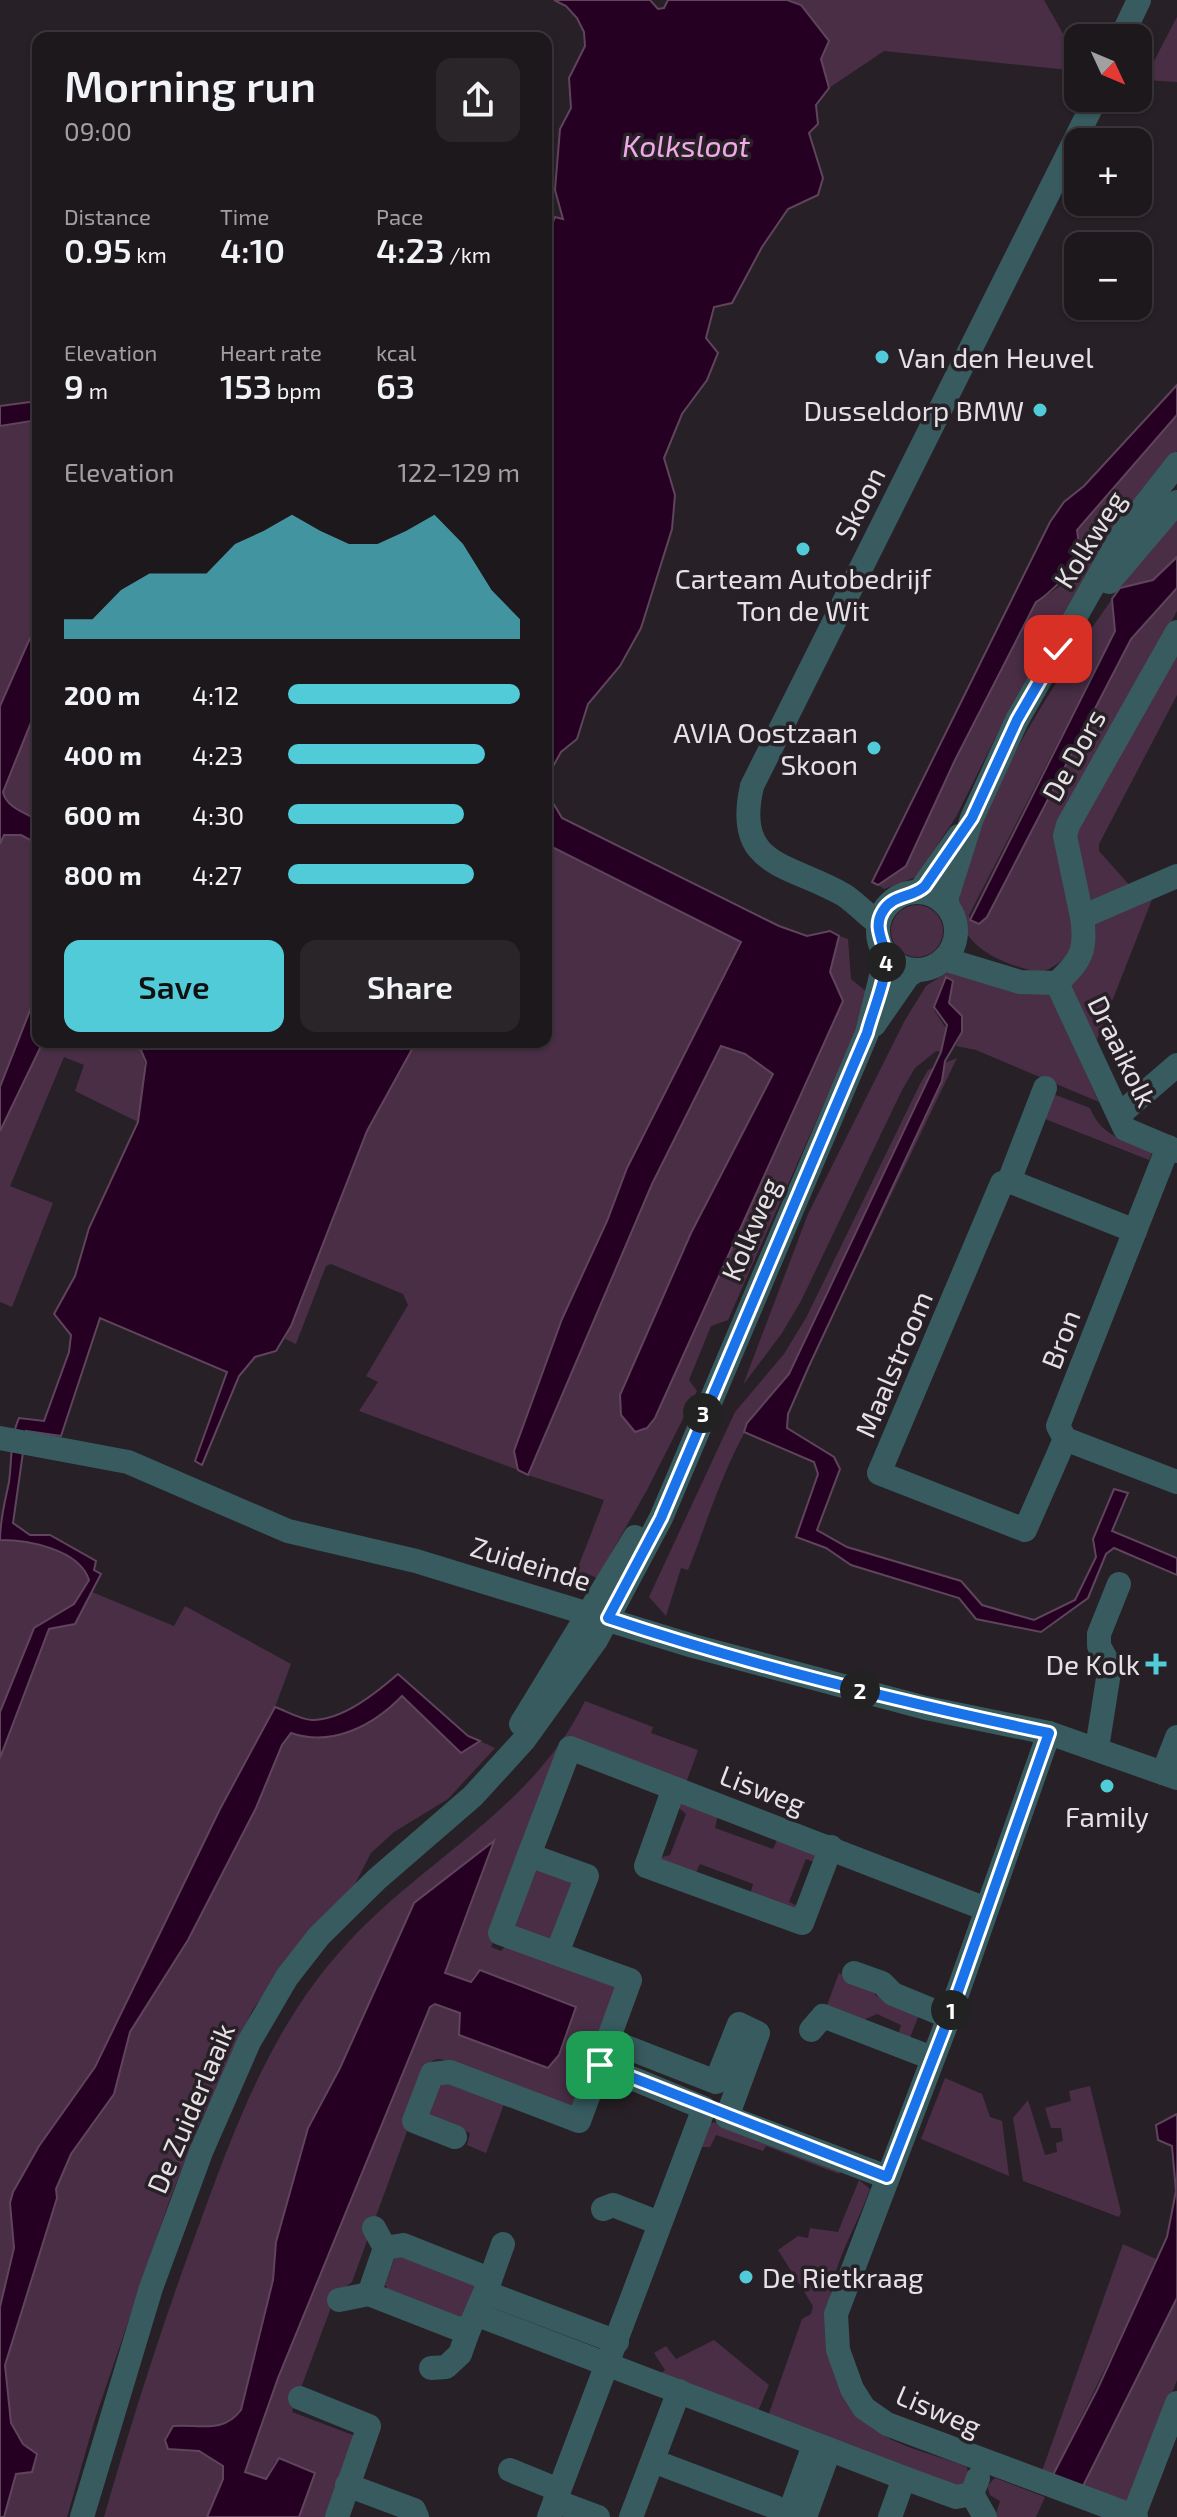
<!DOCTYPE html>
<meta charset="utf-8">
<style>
:root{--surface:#1d181c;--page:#2a2529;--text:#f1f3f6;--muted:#a0a0a3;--line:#3b373b;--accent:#52cbd8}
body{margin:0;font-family:"Exo 2",sans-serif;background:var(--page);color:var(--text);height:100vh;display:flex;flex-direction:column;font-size:30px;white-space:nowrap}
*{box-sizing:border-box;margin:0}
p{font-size:26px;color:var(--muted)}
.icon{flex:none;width:44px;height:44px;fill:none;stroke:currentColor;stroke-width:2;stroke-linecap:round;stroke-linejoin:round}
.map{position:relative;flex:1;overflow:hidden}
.sheet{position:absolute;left:32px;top:32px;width:520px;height:1016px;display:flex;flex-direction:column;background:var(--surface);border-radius:16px;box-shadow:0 2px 6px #0004,0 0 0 2px var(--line)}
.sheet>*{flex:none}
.needle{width:52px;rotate:134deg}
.fabs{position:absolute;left:1064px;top:24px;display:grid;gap:16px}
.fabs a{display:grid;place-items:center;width:88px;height:88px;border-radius:16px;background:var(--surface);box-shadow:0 2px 6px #0004,0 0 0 2px var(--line);font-size:40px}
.pin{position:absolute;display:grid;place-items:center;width:68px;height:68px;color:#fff;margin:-34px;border-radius:16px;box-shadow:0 4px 12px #0006}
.km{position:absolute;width:40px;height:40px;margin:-20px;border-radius:50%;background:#222;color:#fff;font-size:22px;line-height:40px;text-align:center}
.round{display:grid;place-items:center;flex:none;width:84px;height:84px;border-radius:16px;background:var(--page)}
.overview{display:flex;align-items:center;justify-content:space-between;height:136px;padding:0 32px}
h1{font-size:44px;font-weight:600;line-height:60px}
.metrics{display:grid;grid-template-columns:repeat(3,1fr);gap:12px;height:136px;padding:8px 32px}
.metrics div{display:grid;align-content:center}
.metrics b{font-size:34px;font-weight:600}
.metrics small{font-size:22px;font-weight:400}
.metrics p{font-size:22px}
.chart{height:224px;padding:16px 32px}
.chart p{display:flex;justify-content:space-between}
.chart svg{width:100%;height:144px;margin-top:8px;fill:var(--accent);opacity:.7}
.primary-button{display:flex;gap:16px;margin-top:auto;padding:16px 32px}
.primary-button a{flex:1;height:92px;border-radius:16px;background:var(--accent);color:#111;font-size:32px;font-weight:600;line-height:92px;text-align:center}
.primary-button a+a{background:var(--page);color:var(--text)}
ul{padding:0 32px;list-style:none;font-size:26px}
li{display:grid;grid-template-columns:128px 96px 1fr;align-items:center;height:60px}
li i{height:20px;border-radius:10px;background:var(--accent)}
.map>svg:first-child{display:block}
.green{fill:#4a2e46}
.water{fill:#250022;stroke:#5f445c;stroke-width:2}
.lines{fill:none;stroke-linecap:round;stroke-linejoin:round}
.minor{stroke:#375b5f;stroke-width:24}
.route-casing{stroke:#fff;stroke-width:16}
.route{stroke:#1a73e8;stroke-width:10}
.poi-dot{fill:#52cbd8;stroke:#272026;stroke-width:3}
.labels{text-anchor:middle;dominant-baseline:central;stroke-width:7;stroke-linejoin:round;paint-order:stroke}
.poi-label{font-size:28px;fill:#e6e1e5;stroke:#272026;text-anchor:end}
.street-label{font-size:28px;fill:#e6e1e5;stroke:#272026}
.water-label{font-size:30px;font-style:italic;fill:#f2a7e9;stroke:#272026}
</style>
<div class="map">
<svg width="1177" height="2517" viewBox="0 0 1177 2517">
<rect width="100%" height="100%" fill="#272026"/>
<g class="green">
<path d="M 787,0 L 1044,0 L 1078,60 L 1078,71 L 884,51 L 829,88 L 821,59 Z"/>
<path d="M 1177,17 L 1177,82 L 1144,80 Z"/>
<path d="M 1177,415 L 1177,451 L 1087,572 L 1012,704 L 956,817 L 916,877 L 884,889 L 878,885 L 906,866 L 955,760 L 1036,601 C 1052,594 1060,583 1076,577 L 1077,530 Z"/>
<path d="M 38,420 L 38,620 L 0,706 L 0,426 Z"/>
<path d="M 1177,512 L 1177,557 L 1153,581 L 1120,588 Z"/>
<path d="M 1177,588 L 1177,611 L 1055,830 C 1059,852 1082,933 1071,950 C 1064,961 1053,967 1041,973 C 1015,967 983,957 967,934 C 924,873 1073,654 1112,599 L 1115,631 L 969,915 L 970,920 L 978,924 L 987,917 L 1131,639 Z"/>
<path d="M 1177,650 L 1177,695 L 1099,844 L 1099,851 L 1132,888 L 1096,904 L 1087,896 L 1077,867 L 1077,829 Z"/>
<path d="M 38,705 L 38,820 C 25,813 6,807 3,792 Z"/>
<path d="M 4,835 L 21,835 L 38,844 L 38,990 L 0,1087 L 0,844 Z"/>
<path d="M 546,844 L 742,942 L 627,1168 L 607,1221 L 562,1319 L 515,1451 L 518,1470 L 359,1411 L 378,1382 L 366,1376 L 408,1305 L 403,1294 L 331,1264 L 326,1266 L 296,1344 L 285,1339 L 367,1131 L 416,1042 L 546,1042 Z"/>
<path d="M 1153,897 L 1094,1047 L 1069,987 L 1096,922 Z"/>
<circle cx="917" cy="931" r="26"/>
<path d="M 839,936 L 848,939 L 851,979 L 867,992 L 855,1033 L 728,1320 L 711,1326 L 689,1380 L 697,1391 L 647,1490 L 597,1578 L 590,1575 L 572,1583 L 604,1500 L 528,1475 L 652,1184 L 722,1046 L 745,1054 L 773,1073 L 691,1233 L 620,1395 L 830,972 Z"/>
<path d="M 949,971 L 1049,992 L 1099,1102 L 976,1050 L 956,1046 L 962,1032 L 962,1016 L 949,1003 L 950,994 L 938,995 L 934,1010 L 947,1030 L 941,1052 L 936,1051 L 915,1068 L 902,1090 L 801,1301 L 782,1333 L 743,1385 L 808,1214 L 905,1020 L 926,986 Z"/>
<path d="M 43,1042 L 114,1042 L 141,1050 C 150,1073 142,1099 138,1122 L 75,1091 L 84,1065 L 64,1057 L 10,1186 L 53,1203 L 12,1307 L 0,1302 L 0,1131 Z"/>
<path d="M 957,1058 L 809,1366 C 743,1393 714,1507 688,1570 L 681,1568 L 666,1616 L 649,1597 L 735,1412 L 784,1354 L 806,1318 L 920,1084 L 928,1070 Z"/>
<path d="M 1048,1092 L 1090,1108 C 1102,1138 1124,1139 1153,1150 L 1149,1160 L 1040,1117 Z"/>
<path d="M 0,1540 C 28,1540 79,1549 89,1580 L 74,1604 L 34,1628 L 0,1712 Z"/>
<path d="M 92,1592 L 174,1626 L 185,1606 L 291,1664 L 275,1707 L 220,1809 L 95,2067 L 11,2218 L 14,2248 L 0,2307 L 0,1758 L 49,1629 L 79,1616 L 82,1605 Z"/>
<path d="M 402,1696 L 461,1753 L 480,1741 L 495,1748 L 448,1799 L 394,1832 L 371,1853 L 353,1888 L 304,1939 L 253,2009 L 198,2127 L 169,2202 L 95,2419 L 67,2517 L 4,2517 L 16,2474 L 30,2450 L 15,2434 L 11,2423 L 5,2365 L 57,2198 L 56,2189 L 71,2154 L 114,2094 L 130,2032 L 188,1940 L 256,1808 L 282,1745 L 291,1733 C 331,1746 373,1726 402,1696 Z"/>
<path d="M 585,1701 L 653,1727 L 651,1733 L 698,1750 L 686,1783 L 572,1740 L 491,1947 L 501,1951 L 509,1942 L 620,1986 L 572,2108 L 440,2059 L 433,2060 L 352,2282 L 336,2294 L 292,2412 L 358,2437 L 329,2517 L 299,2517 L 315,2474 L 275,2461 L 266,2479 L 245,2473 L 278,2378 L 430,2007 L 435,2004 L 460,2013 L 459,2035 L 475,1973 L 471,1982 L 445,1973 L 494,1841 L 414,1903 L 340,2068 L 308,2128 L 276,2242 L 273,2280 L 241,2410 C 226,2430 208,2427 185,2425 L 168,2449 L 199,2451 L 223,2466 L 223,2479 L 207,2517 L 104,2517 C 133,2416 165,2316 202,2217 C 236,2124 271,2031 337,1955 C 415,1863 531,1813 585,1701 Z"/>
<path d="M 686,1802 L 718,1814 L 715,1828 L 773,1849 L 778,1838 L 818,1856 L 817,1863 L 806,1859 L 789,1902 L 800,1907 L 793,1913 L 749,1898 L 753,1884 L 700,1864 L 694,1877 L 658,1858 L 670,1855 L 686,1814 L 674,1804 Z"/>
<path d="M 541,1865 L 581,1880 L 557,1943 L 515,1928 L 535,1870 Z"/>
<path d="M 839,1973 L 875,1988 L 875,1995 L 919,2015 L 909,2040 L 898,2035 L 901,2025 L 877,2014 L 861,2021 L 826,2008 Z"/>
<path d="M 945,2078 L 982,2094 L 990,2117 L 1002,2121 L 1009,2176 L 921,2139 Z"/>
<path d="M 444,2080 L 504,2104 L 486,2153 L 467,2145 L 470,2133 L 428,2118 L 439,2084 Z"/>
<path d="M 1090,2086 L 1121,2212 L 1119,2217 L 1023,2181 L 1013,2118 L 1028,2100 L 1045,2155 L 1057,2152 L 1056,2143 L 1063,2141 L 1061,2128 L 1051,2128 L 1045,2108 L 1071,2101 L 1069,2091 Z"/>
<path d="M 722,2122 L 842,2167 L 839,2174 L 766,2146 L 763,2151 L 716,2135 L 710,2147 L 700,2147 L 709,2123 Z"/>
<path d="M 859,2180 L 870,2189 C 862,2212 850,2234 841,2257 C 818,2315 820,2398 881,2434 C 906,2449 940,2456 967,2467 L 969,2477 L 961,2494 L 767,2419 L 802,2319 L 811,2314 L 813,2306 L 778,2250 L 798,2236 L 808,2238 L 810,2228 L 838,2232 Z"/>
<path d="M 1123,2244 L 1158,2260 L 1053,2475 L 1042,2471 Z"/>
<path d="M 397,2252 L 477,2280 L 464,2317 L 454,2318 L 389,2291 L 385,2285 Z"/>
<path d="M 1177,2298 L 1177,2380 L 1131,2503 L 1083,2486 Z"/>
<path d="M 714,2340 L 769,2385 L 756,2416 L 655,2377 L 665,2370 L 654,2353 L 666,2346 L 676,2359 Z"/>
<path d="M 995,2478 L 1045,2497 L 1036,2517 L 995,2517 L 1000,2501 L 990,2495 L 987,2486 Z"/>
</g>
<g class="water">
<path d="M 554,0 L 650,0 L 658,9 L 664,8 L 668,0 L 787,0 L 801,5 L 829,41 L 821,59 L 829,88 L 816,105 L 818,124 L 809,133 L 823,178 L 818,195 L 788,209 L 762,247 L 732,303 L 714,307 L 706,338 L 718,353 L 707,380 L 682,414 L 664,458 L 675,495 L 672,529 L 641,628 L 620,666 L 588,704 L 577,739 L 561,752 L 546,779 L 546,239 L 555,217 L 563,219 L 555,190 L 560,129 L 571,108 L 569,78 L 585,46 L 584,32 L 577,18 L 566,6 Z"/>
<path d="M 1177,385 L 1177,415 L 1077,530 L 1082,569 C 1075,579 1067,577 1058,584 C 1050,591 1046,596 1036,602 L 955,760 L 906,866 L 878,885 L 872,882 L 1050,522 L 1064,502 L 1084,486 Z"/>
<path d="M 38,401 L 38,420 L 0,426 L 0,406 Z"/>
<path d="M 1177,557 L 1177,588 L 1131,639 L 987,917 L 979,924 L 970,920 L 1115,631 L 1112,599 L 1120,588 L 1153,580 Z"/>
<path d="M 38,620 L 38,705 L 3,792 C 6,807 25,813 38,820 L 38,844 L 21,835 L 4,835 L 0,844 L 0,706 Z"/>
<path d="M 546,791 L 562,818 L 779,926 L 807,936 L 830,931 L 839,936 L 830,972 L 843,1001 L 655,1418 L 647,1428 L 635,1432 L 621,1415 L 620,1395 L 691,1233 L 773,1074 L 745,1054 L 721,1046 L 652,1184 L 528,1475 L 518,1470 L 514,1451 L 562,1319 L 607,1221 L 627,1168 L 741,942 L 546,844 Z"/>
<path d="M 946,977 L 953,981 L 949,1003 L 962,1016 L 962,1032 L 945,1061 L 942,1081 L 809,1366 L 788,1414 L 787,1428 L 834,1457 L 840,1469 L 817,1530 L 847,1547 L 961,1581 L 982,1605 L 1034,1620 L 1075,1600 L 1096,1557 L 1093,1539 L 1114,1489 L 1128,1493 L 1112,1531 L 1177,1558 L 1177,1575 L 1114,1548 L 1106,1554 L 1088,1598 L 1041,1632 L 976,1619 L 959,1598 L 851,1565 L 826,1548 L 796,1537 L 818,1474 L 814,1462 L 744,1432 L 747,1423 L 789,1374 L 941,1052 L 947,1025 L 934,1007 Z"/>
<path d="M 38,990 L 38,1042 L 43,1042 L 0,1131 L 0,1087 Z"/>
<path d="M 114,1042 L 416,1042 L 367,1131 L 291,1326 L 276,1351 L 255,1357 L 239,1376 L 202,1465 L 195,1461 L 227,1372 L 100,1318 L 61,1436 L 26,1431 L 13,1523 L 30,1535 L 50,1535 L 96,1561 L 94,1570 L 101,1574 L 75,1624 L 49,1629 L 0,1758 L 0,1712 L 34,1628 L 74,1604 L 89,1580 C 79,1549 28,1540 0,1540 C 0,1519 5,1502 9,1482 C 12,1460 10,1438 19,1418 L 44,1421 L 69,1352 L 71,1335 L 54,1314 L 75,1276 L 89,1228 L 138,1122 L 146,1062 L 141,1050 Z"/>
<path d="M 398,1674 L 468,1736 L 480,1741 L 461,1753 L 402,1696 C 373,1726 332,1747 291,1733 L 282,1745 L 256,1808 L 188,1940 L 130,2032 L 114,2094 L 71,2154 L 56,2189 L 57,2198 L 5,2365 L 11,2423 L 23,2444 L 37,2454 L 32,2472 L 16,2474 L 4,2517 L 0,2517 L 0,2307 L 14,2248 L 10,2203 L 13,2192 L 39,2146 L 95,2067 L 220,1809 L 275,1707 C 286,1711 301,1720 312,1720 C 343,1720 376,1693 398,1674 Z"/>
<path d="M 494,1841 L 445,1973 L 471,1982 L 480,1970 L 576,2007 L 559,2055 L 548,2068 L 459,2035 L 460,2013 L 435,2004 L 430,2007 L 278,2378 L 245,2472 L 266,2479 L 279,2458 L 315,2473 L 299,2517 L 207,2517 L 223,2479 L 223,2466 L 199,2451 L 168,2449 L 165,2440 L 173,2426 C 200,2424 223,2434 241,2410 L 273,2280 L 276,2242 L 308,2128 L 340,2068 L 414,1903 Z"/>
<path d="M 1177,2114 L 1177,2298 L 1083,2486 L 1053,2475 L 1098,2388 L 1167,2237 L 1176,2191 L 1172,2146 L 1158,2140 L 1156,2125 Z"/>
</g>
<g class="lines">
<g class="minor">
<path d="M 1121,38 L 1139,0"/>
<path d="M 1109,582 L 1177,502"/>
<path d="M 1177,876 L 1082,917 C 1087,951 1081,960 1057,983 L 1125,1129 L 1177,1151"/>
<path d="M 919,892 L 959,836"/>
<circle cx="917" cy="931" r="39"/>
<path d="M 948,907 L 947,897 L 972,818 L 1017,720 L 1123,533 L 1177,464"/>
<path d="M 1082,917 L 1065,836 L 1068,825 L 1177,632"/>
<path d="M 878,923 C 867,915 856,903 844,895 C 789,863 733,868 752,786 L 1096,98"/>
<path d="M 944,959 L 1020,982 L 1057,983"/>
<path d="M 874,1025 L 908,976 L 917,970"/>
<path d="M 1045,1088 L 1009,1181 L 1002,1183 L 879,1473 L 1025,1530 L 1065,1439"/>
<path d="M 1119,1115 L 1177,1065"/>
<path d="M 1168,1147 L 1058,1426 L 1065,1439 L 1177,1482"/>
<path d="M 1009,1181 L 1135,1231"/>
<path d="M 0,1438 L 128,1462 L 288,1531 L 416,1561 L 693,1646 L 926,1708 L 1049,1733 L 1177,1778"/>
<path d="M 521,1724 L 635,1537"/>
<path d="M 1049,1733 L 949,2017 L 836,2314 L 838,2350 L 852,2389 L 864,2408 L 887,2424 L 1136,2517"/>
<path d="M 1097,1748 L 1110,1666 L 1099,1646 L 1099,1634 L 1119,1584"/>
<path d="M 1163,1773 L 1177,1737"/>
<path d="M 674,1788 L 646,1866 L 802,1923 L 831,1847"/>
<path d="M 529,1855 L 570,1748 L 986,1909"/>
<path d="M 557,1953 L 587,1876 L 529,1855 L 500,1933 L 630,1980 L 608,2040 L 716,2082 L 739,2024 L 758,2033 L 727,2117 L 887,2177"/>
<path d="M 854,1973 L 882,1983 L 893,1994 L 949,2017"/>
<path d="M 811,2030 L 823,2016 L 932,2058"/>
<path d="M 455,2137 L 414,2121 L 432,2074 L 450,2072 L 579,2121 L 605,2050"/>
<path d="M 603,2209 L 613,2205 L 659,2223"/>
<path d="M 489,2283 L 503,2244"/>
<path d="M 487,2293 L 617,2342"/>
<path d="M 369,2294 L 385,2248 L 374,2228"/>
<path d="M 339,2300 L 369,2294 L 456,2328 L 469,2329 L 489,2283 L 479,2275 L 403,2245 L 385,2248"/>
<path d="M 478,2315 L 904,2478 L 890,2517"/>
<path d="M 431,2368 L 446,2367 L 460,2354 L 469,2329"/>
<path d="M 300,2398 L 369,2426 L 337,2517"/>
<path d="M 653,2461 L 775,2507"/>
<path d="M 510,2470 L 559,2490"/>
<path d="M 904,2478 L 956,2497 L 972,2494"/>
<path d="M 978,2478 L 972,2494 L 985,2517"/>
<path d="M 347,2485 L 414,2510 L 417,2517"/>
<path d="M 555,2501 L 598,2517"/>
<path d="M 82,2517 L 151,2288 L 201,2152 L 249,2042 L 287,1977 L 319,1936 L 377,1879 L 473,1796 L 524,1740 L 596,1640 L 661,1518 L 867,1033 L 886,956"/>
<path d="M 549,2517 L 704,2108 L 600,2065"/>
<path d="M 631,2517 L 679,2391"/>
<path d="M 788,2517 L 814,2445"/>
<path d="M 805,2517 L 829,2451"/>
<path d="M 1133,2517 L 1177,2403"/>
</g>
</g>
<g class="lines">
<defs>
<path id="route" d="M 600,2065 L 887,2177 L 949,2017 L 1049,1733 C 900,1702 752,1666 608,1618 L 661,1518 L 867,1033 C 872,1013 887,978 886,959 C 885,942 872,928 883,911 C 893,894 913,898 925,886 L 972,818 L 1017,720 L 1058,649"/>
</defs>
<use href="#route" class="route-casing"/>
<use href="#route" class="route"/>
</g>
<g class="poi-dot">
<circle cx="882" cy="357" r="8"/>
<circle cx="1040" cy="410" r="8"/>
<circle cx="803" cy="549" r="8"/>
<circle cx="874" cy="748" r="8"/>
<path d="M1152 1652h8v8h8v8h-8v8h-8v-8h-8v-8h8z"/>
<circle cx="1107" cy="1786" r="8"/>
<circle cx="746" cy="2277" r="8"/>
</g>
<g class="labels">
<g class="poi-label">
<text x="898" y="357" text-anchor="start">Van den Heuvel</text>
<text x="1024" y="410">Dusseldorp BMW</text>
<text x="803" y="578" text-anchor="middle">Carteam Autobedrijf<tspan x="803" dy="32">Ton de Wit</tspan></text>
<text x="858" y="732">AVIA Oostzaan<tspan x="858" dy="32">Skoon</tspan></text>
<text x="1140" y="1664">De Kolk</text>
<text x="1107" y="1816" text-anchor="middle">Family</text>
<text x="762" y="2277" text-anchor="start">De Rietkraag</text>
</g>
<g class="street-label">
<text transform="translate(859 503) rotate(-63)">Skoon</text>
<text transform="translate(1089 539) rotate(-58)">Kolkweg</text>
<text transform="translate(1073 755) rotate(-61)">De Dors</text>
<text transform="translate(1123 1051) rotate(64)">Draaikolk</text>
<text transform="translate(750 1229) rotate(-67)">Kolkweg</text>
<text transform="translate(1060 1339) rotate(-69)">Bron</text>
<text transform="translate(893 1364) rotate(-67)">Maalstroom</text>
<text transform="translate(531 1563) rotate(17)">Zuideinde</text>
<text transform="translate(763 1789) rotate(21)">Lisweg</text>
<text transform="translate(190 2108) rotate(-67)">De Zuiderlaaik</text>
<text transform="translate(939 2410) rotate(23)">Lisweg</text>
</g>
<g class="water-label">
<text x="686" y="145">Kolksloot</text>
</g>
</g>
</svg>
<div class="fabs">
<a><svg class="needle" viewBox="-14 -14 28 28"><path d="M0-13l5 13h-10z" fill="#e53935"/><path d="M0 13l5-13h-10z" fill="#a0a0a3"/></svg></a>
<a>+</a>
<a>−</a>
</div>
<div class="pin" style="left:600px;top:2065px;background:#1e9e55"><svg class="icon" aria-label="arrive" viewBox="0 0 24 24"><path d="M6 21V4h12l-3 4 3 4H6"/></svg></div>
<div class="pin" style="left:1058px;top:649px;background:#d93025"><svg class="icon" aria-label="check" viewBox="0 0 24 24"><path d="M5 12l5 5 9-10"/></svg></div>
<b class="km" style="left:951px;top:2010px">1</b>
<b class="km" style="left:860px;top:1690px">2</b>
<b class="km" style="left:703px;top:1413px">3</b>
<b class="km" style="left:886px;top:962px">4</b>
<section class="sheet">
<div class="overview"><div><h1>Morning run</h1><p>09:00</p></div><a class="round"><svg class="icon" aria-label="share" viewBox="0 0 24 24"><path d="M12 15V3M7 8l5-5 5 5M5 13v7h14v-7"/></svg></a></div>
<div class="metrics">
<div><p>Distance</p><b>0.95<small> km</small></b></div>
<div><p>Time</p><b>4:10</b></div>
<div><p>Pace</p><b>4:23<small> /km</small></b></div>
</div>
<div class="metrics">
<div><p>Elevation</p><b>9<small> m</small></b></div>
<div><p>Heart rate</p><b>153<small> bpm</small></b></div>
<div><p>kcal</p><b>63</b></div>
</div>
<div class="chart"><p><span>Elevation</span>122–129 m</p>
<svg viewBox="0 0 160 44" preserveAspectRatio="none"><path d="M0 44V38L10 38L20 29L30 24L40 24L50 24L60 15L70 11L80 6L90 11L100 15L110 15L120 11L130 6L140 15L150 29L160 38V44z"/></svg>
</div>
<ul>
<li><b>200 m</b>4:12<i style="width:100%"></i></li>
<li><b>400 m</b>4:23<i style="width:85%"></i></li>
<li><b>600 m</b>4:30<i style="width:76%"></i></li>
<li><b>800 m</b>4:27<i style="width:80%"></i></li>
</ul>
<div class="primary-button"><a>Save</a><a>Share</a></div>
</section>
</div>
